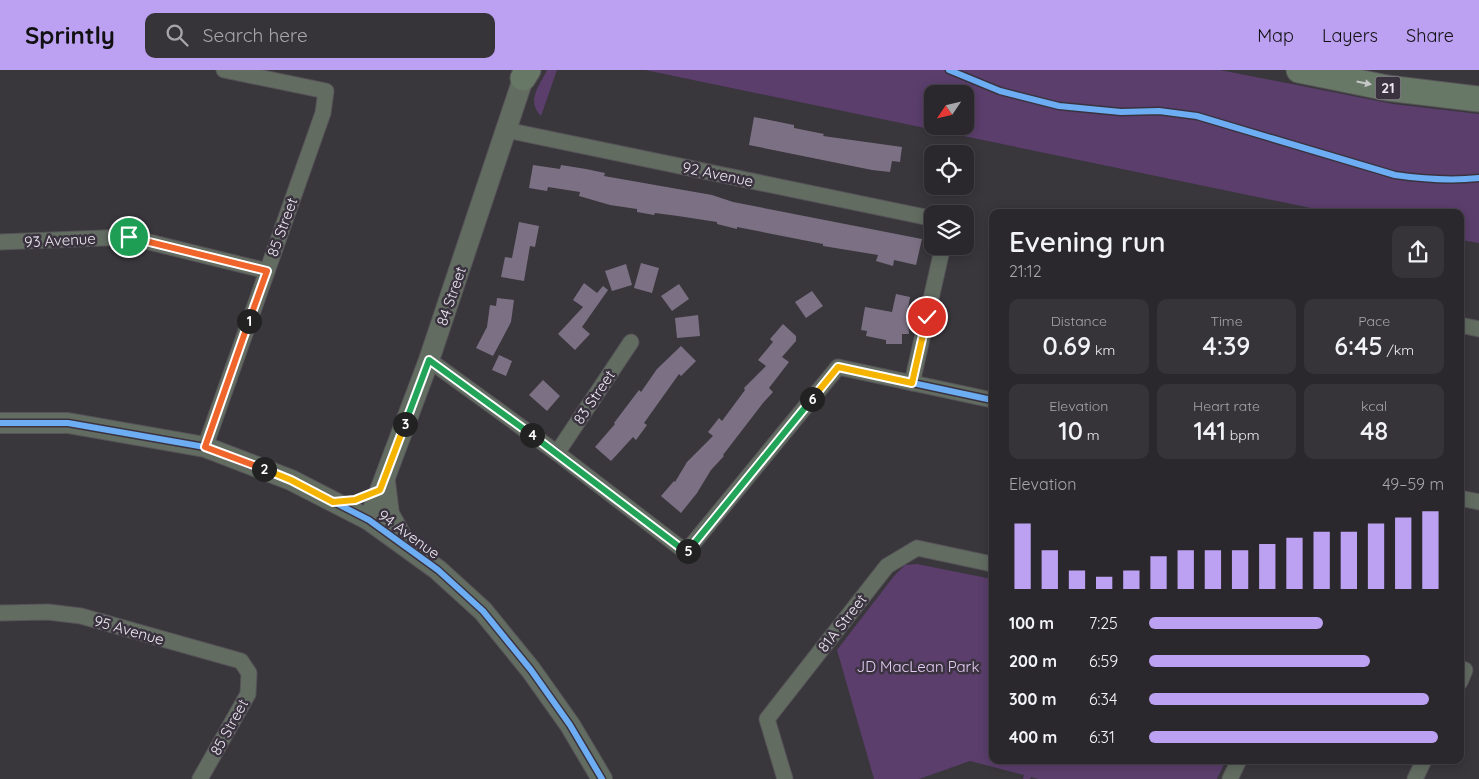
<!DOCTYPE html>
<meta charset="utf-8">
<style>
:root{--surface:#2b282d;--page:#373439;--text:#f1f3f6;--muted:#a6a6aa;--line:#474449;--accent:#bca0f2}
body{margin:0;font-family:Quicksand,sans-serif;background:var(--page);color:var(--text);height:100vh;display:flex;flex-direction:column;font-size:19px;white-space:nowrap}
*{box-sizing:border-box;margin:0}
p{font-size:16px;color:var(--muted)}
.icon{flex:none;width:28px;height:28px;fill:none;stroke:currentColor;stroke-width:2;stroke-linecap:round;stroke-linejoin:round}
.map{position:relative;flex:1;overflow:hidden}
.details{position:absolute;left:989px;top:139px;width:475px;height:555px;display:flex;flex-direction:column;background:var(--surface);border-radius:10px;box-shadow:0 2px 12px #0003,0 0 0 1px var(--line)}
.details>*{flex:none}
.needle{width:32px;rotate:235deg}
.fabs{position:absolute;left:924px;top:15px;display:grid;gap:10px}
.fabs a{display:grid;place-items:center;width:50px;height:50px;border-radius:10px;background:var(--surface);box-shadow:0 2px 12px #0003,0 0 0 1px var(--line);font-size:25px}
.pin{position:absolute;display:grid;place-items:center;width:42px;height:42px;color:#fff;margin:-21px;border:2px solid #fff;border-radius:50%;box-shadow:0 1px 5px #0007}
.km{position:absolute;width:25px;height:25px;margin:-12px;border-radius:50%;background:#222;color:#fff;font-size:14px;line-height:25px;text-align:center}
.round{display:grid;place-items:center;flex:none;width:52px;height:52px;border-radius:10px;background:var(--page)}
.head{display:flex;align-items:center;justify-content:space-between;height:85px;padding:0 20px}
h1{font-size:28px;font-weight:600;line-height:38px}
.stats{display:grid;grid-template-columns:repeat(3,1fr);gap:8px;height:85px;padding:5px 20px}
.stats div{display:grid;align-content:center;border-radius:10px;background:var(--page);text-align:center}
.stats b{font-size:25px;font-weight:600}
.stats small{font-size:14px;font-weight:400}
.stats p{font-size:14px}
.chart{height:140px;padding:10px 20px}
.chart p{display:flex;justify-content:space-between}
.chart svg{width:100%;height:90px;margin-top:5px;stroke:var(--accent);stroke-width:6}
ul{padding:0 20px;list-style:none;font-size:16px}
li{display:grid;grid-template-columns:80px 60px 1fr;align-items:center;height:38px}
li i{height:12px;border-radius:6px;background:var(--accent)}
header{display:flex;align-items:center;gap:30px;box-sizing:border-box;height:70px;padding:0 25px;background:var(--accent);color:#111}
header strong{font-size:24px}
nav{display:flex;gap:28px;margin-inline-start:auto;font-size:18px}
.search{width:350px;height:45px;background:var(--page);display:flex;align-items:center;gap:12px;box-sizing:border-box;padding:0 18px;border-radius:10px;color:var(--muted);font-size:19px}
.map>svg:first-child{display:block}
.green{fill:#5b3e6c;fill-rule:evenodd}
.building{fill:#7c7184}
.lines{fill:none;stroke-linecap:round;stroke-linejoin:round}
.minor-casing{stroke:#565358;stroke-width:17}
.tertiary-casing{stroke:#565358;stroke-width:22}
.primary-casing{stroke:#565358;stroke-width:27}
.minor{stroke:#626c61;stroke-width:15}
.tertiary{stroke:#626c61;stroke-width:20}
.primary{stroke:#687866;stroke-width:25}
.cycleway-casing{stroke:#3a333f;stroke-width:9}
.cycleway{stroke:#6dadf4;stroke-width:6}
.oneway{fill:#c5c6c7}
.split-1-casing{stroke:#fff;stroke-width:10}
.split-2-casing{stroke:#fff;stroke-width:10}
.split-3-casing{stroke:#fff;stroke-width:10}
.split-4-casing{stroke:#fff;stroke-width:10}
.split-5-casing{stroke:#fff;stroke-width:10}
.split-6-casing{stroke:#fff;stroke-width:10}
.split-7-casing{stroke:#fff;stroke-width:10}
.split-1{stroke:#f0652b;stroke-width:6}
.split-2{stroke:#f0652b;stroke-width:6}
.split-3{stroke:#f5b400;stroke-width:6}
.split-4{stroke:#22a559;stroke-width:6}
.split-5{stroke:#22a559;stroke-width:6}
.split-6{stroke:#22a559;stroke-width:6}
.split-7{stroke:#f5b400;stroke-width:6}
.labels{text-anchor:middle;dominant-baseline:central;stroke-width:5;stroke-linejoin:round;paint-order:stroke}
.shield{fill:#3a333f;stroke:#b7b2bb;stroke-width:1}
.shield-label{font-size:14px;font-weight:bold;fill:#ede8f0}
.street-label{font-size:15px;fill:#ede8f0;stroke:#3a333f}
.park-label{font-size:15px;fill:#e5cdf6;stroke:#3a333f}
</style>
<header>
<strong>Sprintly</strong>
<div class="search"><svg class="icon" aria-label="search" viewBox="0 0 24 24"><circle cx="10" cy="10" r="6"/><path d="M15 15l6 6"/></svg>Search here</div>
<nav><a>Map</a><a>Layers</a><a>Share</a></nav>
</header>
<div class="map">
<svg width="1479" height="709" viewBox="0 0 1479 709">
<rect width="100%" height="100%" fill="#39363c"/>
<g class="green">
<path d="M 547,0 L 557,0 L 541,46 C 526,30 539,17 547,0 Z"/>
<path d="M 645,0 L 1220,0 L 1393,34 L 1479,44 L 1479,173 L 1460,170 L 1460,142 L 1330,142 ZM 932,24 L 965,24 L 965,56 L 932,56 Z"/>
<path d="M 917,494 L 992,509 L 992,690 L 1226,690 L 1217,709 L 1038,709 L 1031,707 L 1030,709 L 1023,709 L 1024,705 L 970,691 L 919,709 L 874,709 L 837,580 L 894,506 L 905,495 Z"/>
</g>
<g class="building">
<path d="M 754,47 L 794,55 L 794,58 L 824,64 L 823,66 L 902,77 L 900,92 L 892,91 L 890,102 L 872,100 L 749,75 Z"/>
<path d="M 533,95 L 560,99 L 561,95 L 586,99 L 605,103 L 604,106 L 712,125 L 733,132 L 922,169 L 916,195 L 894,190 L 893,196 L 876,191 L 878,185 L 823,176 L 823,174 L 737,157 L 737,159 L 717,154 L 717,152 L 678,146 L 655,143 L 654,145 L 637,142 L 637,139 L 610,135 L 579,126 L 580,122 L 548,117 L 547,121 L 529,118 Z"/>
<path d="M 519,152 L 539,156 L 535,177 L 530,176 L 524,211 L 501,207 L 505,187 L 512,188 Z"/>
<path d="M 641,193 L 659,198 L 652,223 L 634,218 Z"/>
<path d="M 626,194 L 632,215 L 612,221 L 605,201 Z"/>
<path d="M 584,213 L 597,223 L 603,216 L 608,220 L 582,257 L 590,264 L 575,280 L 558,264 L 583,237 L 573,230 Z"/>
<path d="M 679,214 L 689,229 L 672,241 L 661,226 Z"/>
<path d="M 812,221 L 823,236 L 806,248 L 795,232 Z"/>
<path d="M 896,224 L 910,227 L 906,250 L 908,250 L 909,264 L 902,264 L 902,274 L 886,274 L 886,270 L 866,266 L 867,261 L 861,260 L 865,237 L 892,242 Z"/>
<path d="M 497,228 L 514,230 L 511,252 L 493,286 L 476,278 L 487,257 L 490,235 L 496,236 Z"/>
<path d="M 698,245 L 700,266 L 677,268 L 675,248 Z"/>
<path d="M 783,254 L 796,266 L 796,271 L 782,287 L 789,292 L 769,318 L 773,322 L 763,333 L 723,385 L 724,386 L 711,400 L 697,423 L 681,443 L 661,426 L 674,411 L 675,412 L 687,392 L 713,366 L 708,362 L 719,348 L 722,351 L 745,320 L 744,318 L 766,296 L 758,290 L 773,272 L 770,269 Z"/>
<path d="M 681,276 L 696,291 L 681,306 L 679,304 L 644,353 L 647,355 L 636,370 L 633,367 L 611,391 L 595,377 L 615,354 L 614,353 L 639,320 L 641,322 L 657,299 Z"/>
<path d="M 499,285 L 512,291 L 506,306 L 492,300 Z"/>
<path d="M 543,310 L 560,326 L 547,341 L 529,325 Z"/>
</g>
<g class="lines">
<defs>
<g id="minor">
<path d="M 506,60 L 930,148 L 932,155"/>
<path d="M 0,172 L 129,167 L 267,201"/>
<path d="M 1460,255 L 1479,259"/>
<path d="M 429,290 L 557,383 L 686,482 L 838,297 L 992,330"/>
<path d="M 912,313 L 942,180 L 940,176"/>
<path d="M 205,377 L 323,43 L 326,21 L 224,0"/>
<path d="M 557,383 L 631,272"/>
<path d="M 1460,428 L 1479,432"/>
<path d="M 0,543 L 48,542 L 81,546 L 241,591 L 249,603 L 248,624 L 200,709"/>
<path d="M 1460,598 L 1465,600 L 1460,612"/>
<path d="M 785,709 L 767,649 L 887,496 L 917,478 L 992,494"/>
<path d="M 1230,709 L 1239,690"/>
<path d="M 1415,709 L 1424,690"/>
</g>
<g id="tertiary">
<path d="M 0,353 L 68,353 L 205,377 L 291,410 L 369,450 L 438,500 L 483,541 L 531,600 L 570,655 L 602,709"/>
<path d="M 385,412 L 389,444 L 404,471"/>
<path d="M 369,450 L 429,290 L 526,0"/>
</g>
<g id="primary">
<path d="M 1299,0 L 1387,18 L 1479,29"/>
<path d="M 523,8 L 528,0"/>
</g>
</defs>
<use href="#minor" class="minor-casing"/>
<use href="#tertiary" class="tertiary-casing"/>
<use href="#primary" class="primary-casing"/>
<use href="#minor" class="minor"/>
<use href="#tertiary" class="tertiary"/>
<use href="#primary" class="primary"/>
<defs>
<g id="cycleway">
<path d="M 949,0 L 1000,21 L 1059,36 L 1121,42 L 1159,41 L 1197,46 L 1395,105 C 1423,109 1451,111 1479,108"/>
<path d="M 429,290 L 557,383 L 686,482 L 838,297 L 992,330"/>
<path d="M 0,353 L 68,353 L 205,377 L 291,410 L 369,450 L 438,500 L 483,541 L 531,600 L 570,655 L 602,709"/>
</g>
</defs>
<use href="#cycleway" class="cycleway-casing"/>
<use href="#cycleway" class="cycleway"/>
</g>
<defs><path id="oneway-solid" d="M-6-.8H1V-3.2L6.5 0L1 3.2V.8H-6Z" transform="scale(1.25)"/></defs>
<use class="oneway" href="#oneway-solid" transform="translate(1364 13) rotate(11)"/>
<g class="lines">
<defs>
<path id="split-1" d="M 129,167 L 267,201 L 249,251"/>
<path id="split-2" d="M 249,251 L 205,377 L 264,399"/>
<path id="split-3" d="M 264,399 L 291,410 L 333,432 L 355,430 L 380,420 L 405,354"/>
<path id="split-4" d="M 405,354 L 429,290 L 532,365"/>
<path id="split-5" d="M 532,365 L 686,482 L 688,481"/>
<path id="split-6" d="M 688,481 L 812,329"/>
<path id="split-7" d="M 812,329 L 838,297 L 912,313 L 927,247"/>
</defs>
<use href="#split-1" class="split-1-casing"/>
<use href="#split-2" class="split-2-casing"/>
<use href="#split-3" class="split-3-casing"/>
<use href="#split-4" class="split-4-casing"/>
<use href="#split-5" class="split-5-casing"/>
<use href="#split-6" class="split-6-casing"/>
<use href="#split-7" class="split-7-casing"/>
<use href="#split-1" class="split-1"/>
<use href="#split-2" class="split-2"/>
<use href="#split-3" class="split-3"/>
<use href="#split-4" class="split-4"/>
<use href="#split-5" class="split-5"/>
<use href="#split-6" class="split-6"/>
<use href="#split-7" class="split-7"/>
</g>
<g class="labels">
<rect class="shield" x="1375.5" y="6.5" width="25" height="23" rx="4"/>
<g class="shield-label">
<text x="1388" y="18">21</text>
</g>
<g class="street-label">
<text transform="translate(718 104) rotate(12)">92 Avenue</text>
<text transform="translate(282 157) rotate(-70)">85 Street</text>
<text transform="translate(60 170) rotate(-3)">93 Avenue</text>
<text transform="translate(451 226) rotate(-71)">84 Street</text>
<text transform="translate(594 327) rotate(-56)">83 Street</text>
<text transform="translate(409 464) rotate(36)">94 Avenue</text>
<text transform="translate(842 553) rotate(-52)">81A Street</text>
<text transform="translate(129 560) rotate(16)">95 Avenue</text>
<text transform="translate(229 657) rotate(-61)">85 Street</text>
</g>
<g class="park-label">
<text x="918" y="596">JD MacLean Park</text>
</g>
</g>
</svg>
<div class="fabs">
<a><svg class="needle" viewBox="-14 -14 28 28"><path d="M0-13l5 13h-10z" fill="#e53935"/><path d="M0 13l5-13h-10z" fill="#a6a6aa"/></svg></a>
<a><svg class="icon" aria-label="locate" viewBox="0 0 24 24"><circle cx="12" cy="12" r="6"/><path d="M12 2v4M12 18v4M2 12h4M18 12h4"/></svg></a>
<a><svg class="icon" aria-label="layers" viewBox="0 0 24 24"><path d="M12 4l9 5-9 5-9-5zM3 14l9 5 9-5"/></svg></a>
</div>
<div class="pin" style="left:129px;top:167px;background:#1e9e55"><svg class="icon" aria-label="arrive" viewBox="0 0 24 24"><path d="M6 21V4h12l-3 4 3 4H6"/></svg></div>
<div class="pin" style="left:927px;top:247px;background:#d93025"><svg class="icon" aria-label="check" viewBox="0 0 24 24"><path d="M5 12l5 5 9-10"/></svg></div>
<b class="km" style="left:249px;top:251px">1</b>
<b class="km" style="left:264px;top:399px">2</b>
<b class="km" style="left:405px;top:354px">3</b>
<b class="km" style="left:532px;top:365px">4</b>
<b class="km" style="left:688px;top:481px">5</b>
<b class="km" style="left:812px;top:329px">6</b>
<section class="details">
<div class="head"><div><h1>Evening run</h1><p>21:12</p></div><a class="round"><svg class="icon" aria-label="share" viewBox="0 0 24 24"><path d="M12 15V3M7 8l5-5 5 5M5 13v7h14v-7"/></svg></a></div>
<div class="stats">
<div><p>Distance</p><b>0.69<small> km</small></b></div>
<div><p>Time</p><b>4:39</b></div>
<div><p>Pace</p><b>6:45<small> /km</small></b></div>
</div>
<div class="stats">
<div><p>Elevation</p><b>10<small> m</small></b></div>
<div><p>Heart rate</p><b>141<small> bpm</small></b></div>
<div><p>kcal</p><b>48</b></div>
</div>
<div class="chart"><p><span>Elevation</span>49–59 m</p>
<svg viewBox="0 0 160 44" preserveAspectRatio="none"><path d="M5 44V12M15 44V25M25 44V35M35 44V38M45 44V35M55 44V28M65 44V25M75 44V25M85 44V25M95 44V22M105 44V19M115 44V16M125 44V16M135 44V12M145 44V9M155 44V6"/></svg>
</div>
<ul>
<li><b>100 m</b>7:25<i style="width:59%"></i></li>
<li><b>200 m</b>6:59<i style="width:75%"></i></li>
<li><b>300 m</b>6:34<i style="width:95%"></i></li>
<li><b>400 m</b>6:31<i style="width:98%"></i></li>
</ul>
</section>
</div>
